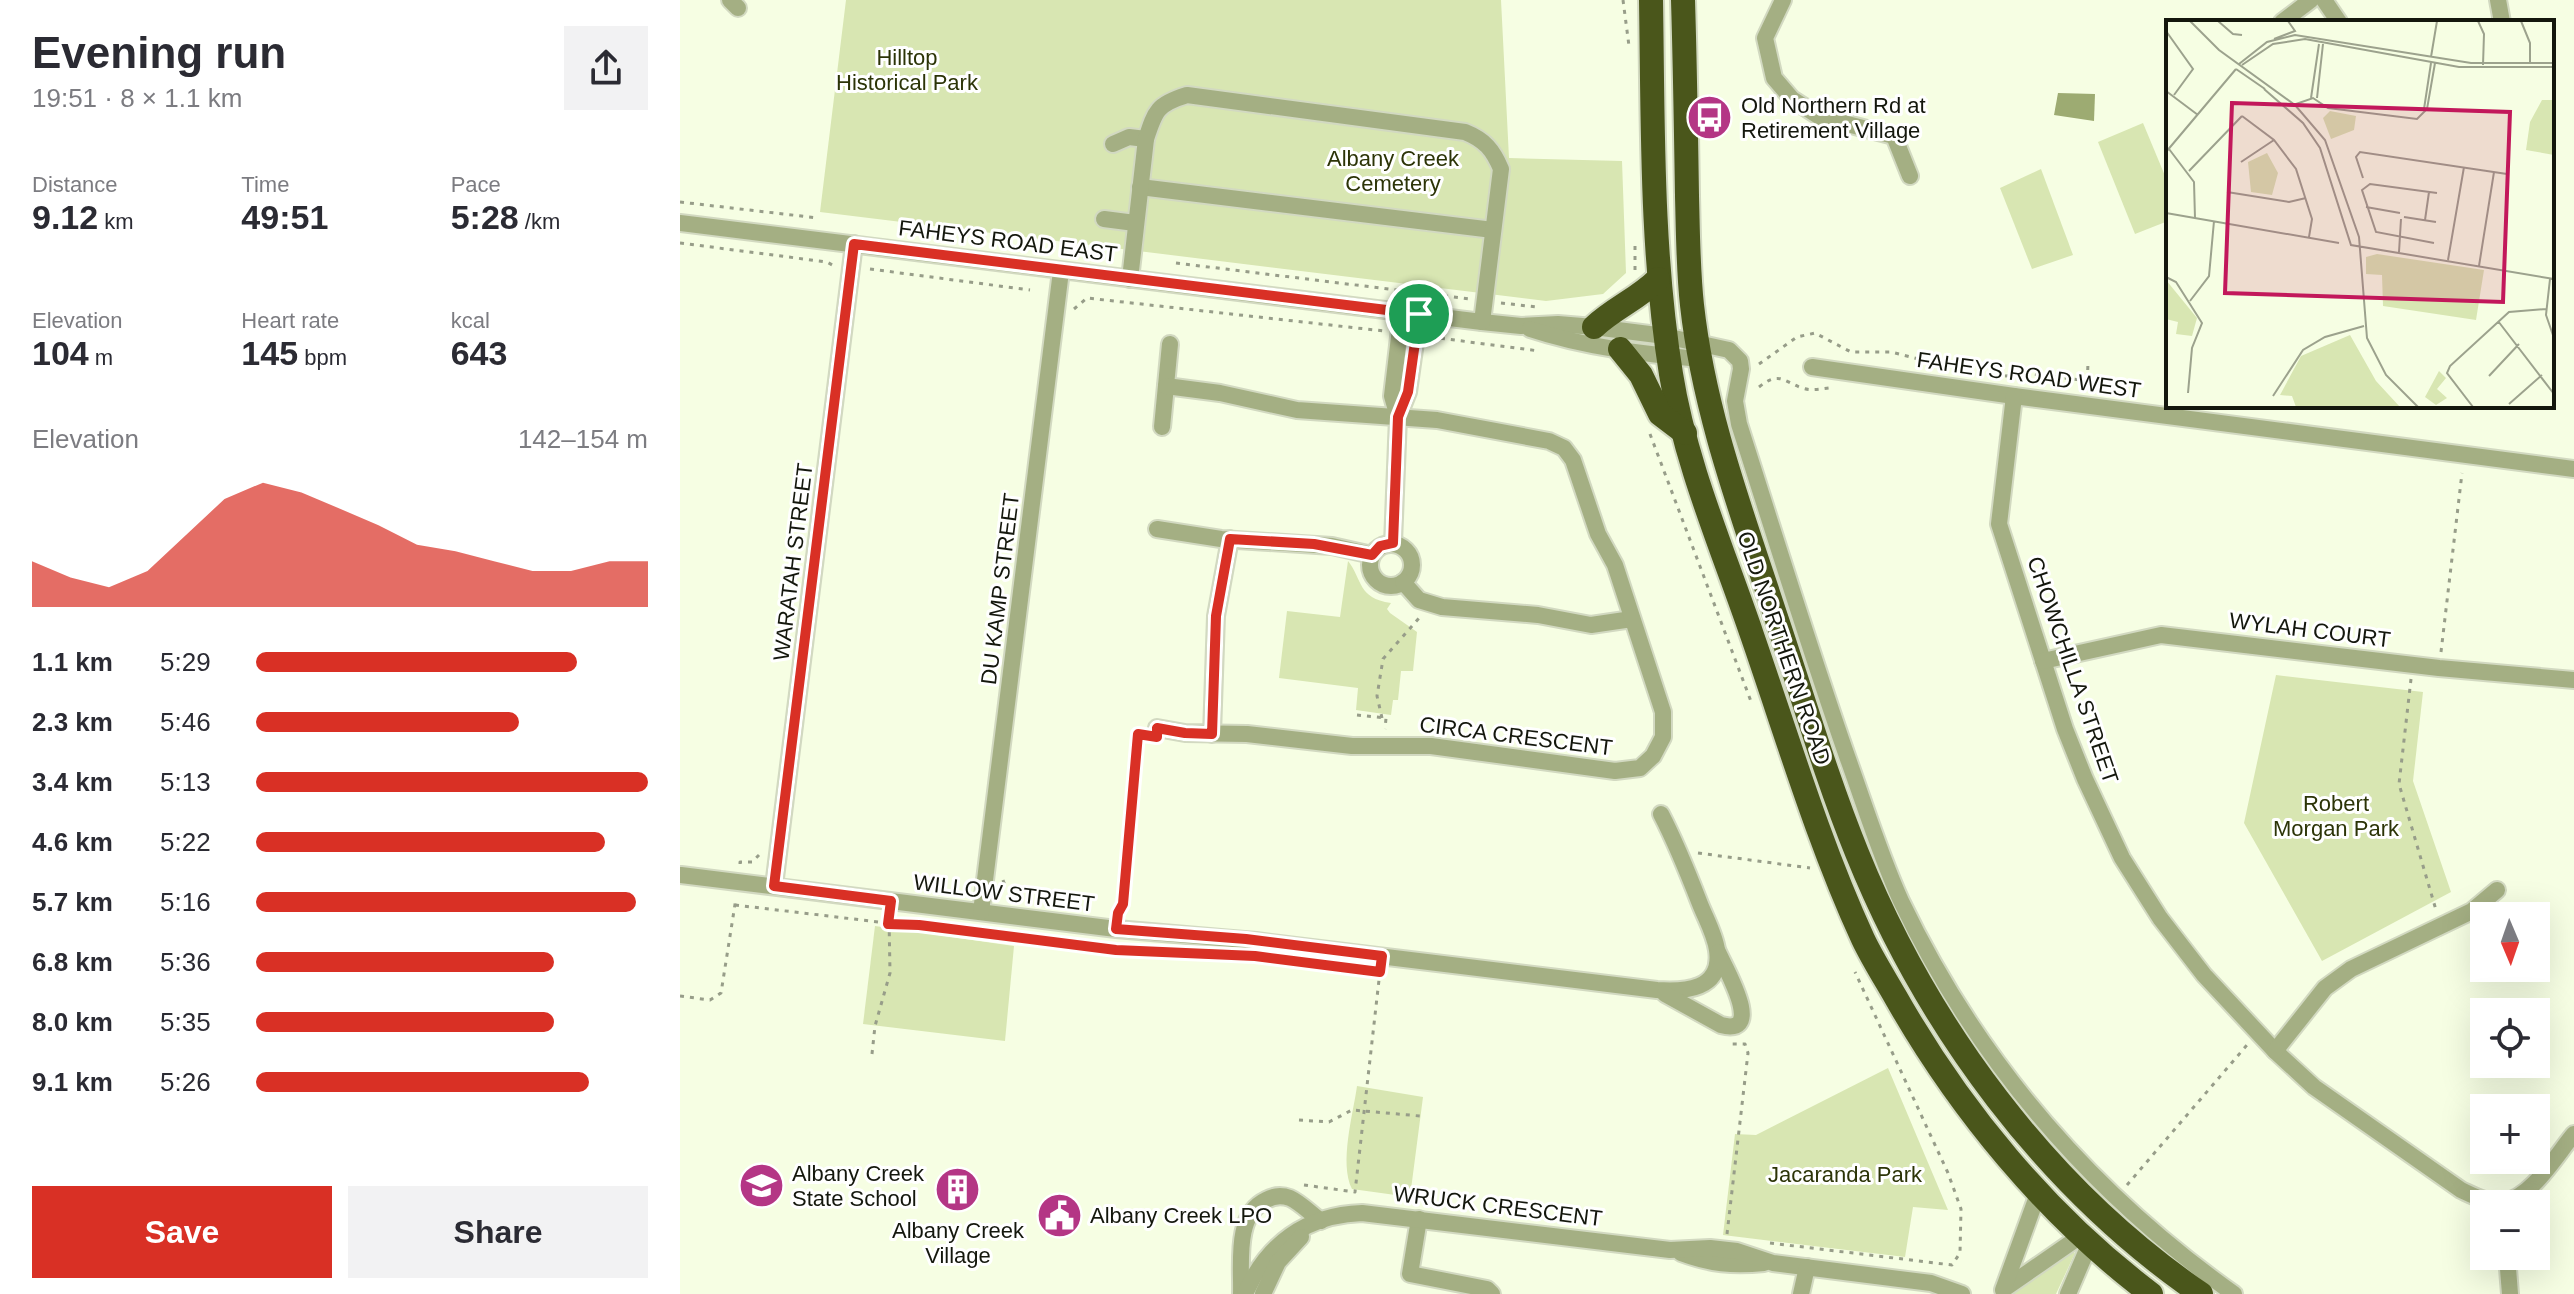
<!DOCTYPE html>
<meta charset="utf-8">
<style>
:root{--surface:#fff;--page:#f2f2f3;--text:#2b2b33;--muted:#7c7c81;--accent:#d93025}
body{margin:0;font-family:Arial,sans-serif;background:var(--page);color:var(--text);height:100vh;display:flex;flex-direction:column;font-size:30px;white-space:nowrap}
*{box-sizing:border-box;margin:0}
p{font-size:26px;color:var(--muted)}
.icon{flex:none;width:44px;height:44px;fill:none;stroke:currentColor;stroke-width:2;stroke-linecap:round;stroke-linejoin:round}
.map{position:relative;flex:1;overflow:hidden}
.panel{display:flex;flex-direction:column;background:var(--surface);width:680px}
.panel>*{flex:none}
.needle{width:52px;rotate:178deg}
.fabs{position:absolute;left:1790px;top:902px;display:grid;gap:16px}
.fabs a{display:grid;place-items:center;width:80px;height:80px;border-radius:0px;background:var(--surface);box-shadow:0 8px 32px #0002;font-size:40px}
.pin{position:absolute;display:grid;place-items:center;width:68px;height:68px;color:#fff;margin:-34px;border:4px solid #fff;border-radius:50%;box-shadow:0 2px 8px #0007}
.round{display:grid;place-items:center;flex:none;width:84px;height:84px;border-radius:0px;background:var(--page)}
.summary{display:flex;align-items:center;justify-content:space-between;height:136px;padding:0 32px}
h1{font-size:44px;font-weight:800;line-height:60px}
.figures{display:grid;grid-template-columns:repeat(3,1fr);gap:12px;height:136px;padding:8px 32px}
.figures div{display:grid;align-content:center}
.figures b{font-size:34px;font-weight:800}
.figures small{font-size:22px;font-weight:400}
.figures p{font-size:22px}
.chart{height:224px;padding:16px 32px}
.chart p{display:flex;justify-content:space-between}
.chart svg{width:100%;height:144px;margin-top:8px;fill:var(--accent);opacity:.7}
.cta{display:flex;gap:16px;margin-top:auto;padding:16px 32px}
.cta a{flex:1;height:92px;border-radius:0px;background:var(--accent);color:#fff;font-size:32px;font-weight:800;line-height:92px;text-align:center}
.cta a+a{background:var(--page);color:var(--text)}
ul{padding:0 32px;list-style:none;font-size:26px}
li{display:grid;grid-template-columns:128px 96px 1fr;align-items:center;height:60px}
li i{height:20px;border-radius:10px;background:var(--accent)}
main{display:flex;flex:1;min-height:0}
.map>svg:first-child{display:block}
.green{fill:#d8e6b2}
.water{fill:#9dab72}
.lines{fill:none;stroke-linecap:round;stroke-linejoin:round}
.minor-casing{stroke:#d2d9c1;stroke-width:20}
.highway-casing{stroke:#d2d9c1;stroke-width:28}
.path{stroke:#979d89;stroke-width:3;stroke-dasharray:4 6;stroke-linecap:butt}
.minor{stroke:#a4af83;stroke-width:16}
.highway{stroke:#4a561b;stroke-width:24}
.route-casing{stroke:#fff;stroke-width:16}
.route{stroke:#d93025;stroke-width:10}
.labels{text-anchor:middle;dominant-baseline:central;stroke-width:6;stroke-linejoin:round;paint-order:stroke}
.park-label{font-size:22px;fill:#2c3407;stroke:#fff}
.poi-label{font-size:22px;fill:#14170d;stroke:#fff;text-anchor:start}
.street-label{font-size:22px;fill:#14170d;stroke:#fff}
.inset-road{fill:none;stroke:#9ca28d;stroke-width:2}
.view{fill:#c2185b;fill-opacity:0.15;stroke:#c2185b;stroke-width:4}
.inset-edge{fill:none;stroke:#14170d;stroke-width:4}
</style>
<main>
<section class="panel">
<div class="summary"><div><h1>Evening run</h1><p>19:51 · 8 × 1.1 km</p></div><a class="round"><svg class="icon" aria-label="share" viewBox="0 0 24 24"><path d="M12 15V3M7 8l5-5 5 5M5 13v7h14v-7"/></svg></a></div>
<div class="figures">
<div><p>Distance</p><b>9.12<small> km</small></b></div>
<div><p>Time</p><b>49:51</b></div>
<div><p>Pace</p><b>5:28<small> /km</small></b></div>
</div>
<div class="figures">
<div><p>Elevation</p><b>104<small> m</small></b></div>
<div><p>Heart rate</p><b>145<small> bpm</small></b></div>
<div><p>kcal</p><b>643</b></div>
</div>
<div class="chart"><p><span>Elevation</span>142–154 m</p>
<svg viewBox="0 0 160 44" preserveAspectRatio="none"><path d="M0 44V30L10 35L20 38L30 33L40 22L50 11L60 6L70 9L80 14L90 19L100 25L110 27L120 30L130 33L140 33L150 30L160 30V44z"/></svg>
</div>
<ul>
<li><b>1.1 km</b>5:29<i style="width:82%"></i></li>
<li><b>2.3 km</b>5:46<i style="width:67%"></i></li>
<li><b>3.4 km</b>5:13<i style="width:100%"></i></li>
<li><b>4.6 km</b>5:22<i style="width:89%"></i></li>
<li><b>5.7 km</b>5:16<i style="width:97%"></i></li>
<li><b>6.8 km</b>5:36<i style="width:76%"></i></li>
<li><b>8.0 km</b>5:35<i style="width:76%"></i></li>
<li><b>9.1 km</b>5:26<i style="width:85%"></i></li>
</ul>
<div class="cta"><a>Save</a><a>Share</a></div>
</section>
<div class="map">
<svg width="1894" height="1294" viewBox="0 0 1894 1294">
<rect width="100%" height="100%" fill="#f6fee3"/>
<g class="green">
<path d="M 166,0 L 821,0 L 829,158 L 942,161 L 946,273 L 923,294 L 866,301 L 140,212 Z"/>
<path d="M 1463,123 L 1488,183 L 1488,221 L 1455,234 L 1418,142 Z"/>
<path d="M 1361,169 L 1393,255 L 1352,269 L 1320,188 Z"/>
<path d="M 668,561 C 683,580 677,598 711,603 L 707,609 L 710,613 L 737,632 L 733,671 L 721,671 L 718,700 L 713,700 L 711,715 L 676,710 L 678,688 L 599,678 L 607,611 L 660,617 Z"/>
<path d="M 1596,675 L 1743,692 L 1733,781 L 1771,892 L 1642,961 L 1564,823 Z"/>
<path d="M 195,926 L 334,946 L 325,1041 L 183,1024 Z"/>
<path d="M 1208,1068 L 1268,1210 L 1233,1207 L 1225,1257 L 1043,1235 L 1055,1134 L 1076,1135 Z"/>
<path d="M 677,1086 L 743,1097 L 730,1197 L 672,1189 C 659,1163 673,1115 677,1086 Z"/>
<path d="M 1392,1251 L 1395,1253 L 1376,1294 L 1333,1294 Z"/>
</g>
<path class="water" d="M 1378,93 L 1415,94 L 1414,121 L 1374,115 Z"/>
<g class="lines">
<defs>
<g id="minor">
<path d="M 50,0 L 58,8"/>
<path d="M 1103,0 L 1085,38 L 1094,78 L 1112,99 L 1140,117 L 1214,136 L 1230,176"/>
<path d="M 1644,0 L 1659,22"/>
<path d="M 1818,0 L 1822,22"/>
<path d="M 1602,22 L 1631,0"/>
<path d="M 433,144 L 449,137 L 466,139"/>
<path d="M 460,187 L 813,230"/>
<path d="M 424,219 L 455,223"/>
<path d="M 0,223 L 802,322 L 841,326 L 878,324 L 914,327 L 985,336 L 1049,350 L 1060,361 L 1061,369 L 1055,401 L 1059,424 C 1095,536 1129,648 1168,759 C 1185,806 1200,855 1221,901 C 1298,1062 1409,1191 1554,1294"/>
<path d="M 450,279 L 466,139 C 475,111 477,104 507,95 L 785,132 C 805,140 813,150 821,169 L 802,322"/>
<path d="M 850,329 C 904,347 963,354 1020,359"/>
<path d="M 1132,367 L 1334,396 L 1894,469"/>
<path d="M 1334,396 L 1319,524 L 1385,729 L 1405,779 L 1442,858 L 1480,918 L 1524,975 L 1595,1051 L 1634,1087 L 1781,1190 C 1794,1196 1808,1204 1823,1202 C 1851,1199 1877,1154 1894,1134"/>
<path d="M 718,417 L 728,392 L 739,314"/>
<path d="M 482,427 L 490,344"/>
<path d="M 477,529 L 541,539 L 652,546 L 692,555"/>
<path d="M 713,543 L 718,417 L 712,396 L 722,312"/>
<circle cx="711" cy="565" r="21"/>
<path d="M 723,582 L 739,600 L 762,607 L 858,615 L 911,625 L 952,619"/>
<path d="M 1363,661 L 1481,635 L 1759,668 L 1894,680"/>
<path d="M 477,728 L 505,733 L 567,734 L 672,746 L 751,746 L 935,771 L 960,768 L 973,756 L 983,737 L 983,712 L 935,565 L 918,534 L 893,460 L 884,448 L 869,441 L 757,420 L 617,410 L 540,393 L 486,386"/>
<path d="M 532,734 L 536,616 L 550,539"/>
<path d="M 1,875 L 436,929 L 576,941 L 977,990 C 1004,992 1043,990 1037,950 C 1035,935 1026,919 1020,904 C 1008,873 996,843 981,814"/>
<path d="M 94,886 L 174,244"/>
<path d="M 301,912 L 381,271"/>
<path d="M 985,994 L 1041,1025 C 1086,1037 1045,968 1038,952"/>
<path d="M 1595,1051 L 1645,988 L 1671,969 L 1792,911 L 1817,890"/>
<path d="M 739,1219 L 730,1274 L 807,1289 L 812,1294"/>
<path d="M 1001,1253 C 1030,1264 1053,1266 1084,1263"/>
<path d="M 1827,1256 L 1830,1294"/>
<path d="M 1324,1289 L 1402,1235"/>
<path d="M 1323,1290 L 1359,1191"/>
<path d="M 561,1294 C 562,1265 554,1215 586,1200 C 593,1196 602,1195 610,1198 C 621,1203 631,1214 641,1221"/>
<path d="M 565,1294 C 587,1244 626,1215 682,1213 L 990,1250 L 1030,1248 L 1057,1251 L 1093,1263 L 1251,1283 L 1282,1294"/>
<path d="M 583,1294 L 598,1262 L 621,1237"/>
<path d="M 1121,1294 L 1127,1267"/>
<path d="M 1388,1294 L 1410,1243"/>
</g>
<g id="highway">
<path d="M 971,0 C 973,125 971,250 991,374 C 1005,463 1043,550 1072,635 C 1107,736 1138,841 1183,939 C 1192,958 1204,977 1215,996 C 1279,1109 1366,1215 1471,1294"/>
<path d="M 1003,0 C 1005,65 1006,131 1007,196 C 1008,232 1008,269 1012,305 C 1024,414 1063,516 1097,620 C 1123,697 1146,777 1177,853 C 1247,1026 1366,1188 1521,1294"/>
<path d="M 914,327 C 934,308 958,299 978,279"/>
<path d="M 940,349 L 961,375 L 980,414 L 1005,433"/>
</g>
</defs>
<use href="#minor" class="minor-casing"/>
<use href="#highway" class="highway-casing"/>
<g class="path">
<path d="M 943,0 L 949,46"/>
<path d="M 0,202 L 138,218"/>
<path d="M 0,243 L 147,262 L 154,266"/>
<path d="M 955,246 L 955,270"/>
<path d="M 496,263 L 790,299"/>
<path d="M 190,269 L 350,290"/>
<path d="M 821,303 L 857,307"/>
<path d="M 394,309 L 407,298 L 704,331"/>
<path d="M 751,337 L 859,351"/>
<path d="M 1079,364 L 1117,337 L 1135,333 L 1171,352 L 1211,352 L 1286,371"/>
<path d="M 1325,376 L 1353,374 L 1409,381"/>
<path d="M 1079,387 C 1099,371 1103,381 1122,388 C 1131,391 1140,389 1149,388"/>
<path d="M 1407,390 L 1408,362"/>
<path d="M 970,434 L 1072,704"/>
<path d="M 1761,652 L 1782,473"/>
<path d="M 1731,679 L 1719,784 L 1756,910"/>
<path d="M 677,715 L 706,718 L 705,729"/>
<path d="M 702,718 L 697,696 L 703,659 L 740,617"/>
<path d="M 1018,853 L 1130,868"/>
<path d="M 60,864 L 60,862 L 72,862 L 79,855"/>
<path d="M 323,880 L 326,888"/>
<path d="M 55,905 L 436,950 L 498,953"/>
<path d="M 438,912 L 443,904 L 458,734 L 463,735"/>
<path d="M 0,996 L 30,1000 L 41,993 L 56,898"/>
<path d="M 192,1054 L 195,1026 L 210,973 L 209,917"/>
<path d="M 619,1120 L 649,1122 L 672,1110 L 740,1116"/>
<path d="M 624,1185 L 675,1192 L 700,971"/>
<path d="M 1447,1185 L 1567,1045"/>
<path d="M 1047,1234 L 1068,1053 L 1065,1044 L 1049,1044"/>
<path d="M 1090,1243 L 1272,1265 L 1280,1253 L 1281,1209 L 1268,1173 L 1175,972"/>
</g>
<use href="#minor" class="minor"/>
<use href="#highway" class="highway"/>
</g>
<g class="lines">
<defs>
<path id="route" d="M 174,244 L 739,314 L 728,392 L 718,417 L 713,543 L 700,546 L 692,555 L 634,544 L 550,539 L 536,616 L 532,734 L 505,733 L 477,728 L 477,737 L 458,734 L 443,904 L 438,913 L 436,929 L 566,939 L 702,956 L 700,972 L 575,956 L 436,950 L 239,925 L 208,924 L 211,901 L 94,886 Z"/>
</defs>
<use href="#route" class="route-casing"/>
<use href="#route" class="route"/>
</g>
<defs>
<symbol id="bus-disc" viewBox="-11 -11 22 22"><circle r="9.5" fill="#b43685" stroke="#fff"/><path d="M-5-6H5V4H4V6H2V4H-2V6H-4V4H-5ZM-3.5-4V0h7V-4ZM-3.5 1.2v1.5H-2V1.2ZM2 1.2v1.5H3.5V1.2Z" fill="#fff"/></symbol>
<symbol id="school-disc" viewBox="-11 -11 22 22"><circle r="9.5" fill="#b43685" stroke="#fff"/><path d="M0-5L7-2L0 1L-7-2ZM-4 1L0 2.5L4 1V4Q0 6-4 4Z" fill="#fff"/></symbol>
<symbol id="building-disc" viewBox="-11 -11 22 22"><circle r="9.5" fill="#b43685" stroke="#fff"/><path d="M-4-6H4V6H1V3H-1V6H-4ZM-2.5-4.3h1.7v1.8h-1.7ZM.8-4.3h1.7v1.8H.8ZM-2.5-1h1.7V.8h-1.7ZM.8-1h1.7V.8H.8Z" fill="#fff"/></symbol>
<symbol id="civic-disc" viewBox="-11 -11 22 22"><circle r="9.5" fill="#b43685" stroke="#fff"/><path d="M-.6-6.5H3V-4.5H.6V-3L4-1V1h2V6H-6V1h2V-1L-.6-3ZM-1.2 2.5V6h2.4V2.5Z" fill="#fff"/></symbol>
</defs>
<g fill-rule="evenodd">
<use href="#bus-disc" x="1004" y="92" width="51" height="51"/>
<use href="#school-disc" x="56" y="1160" width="51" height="51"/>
<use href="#building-disc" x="252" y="1164" width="51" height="51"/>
<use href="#civic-disc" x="354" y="1190" width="51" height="51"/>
</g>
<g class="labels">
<g class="park-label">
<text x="227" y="57">Hilltop<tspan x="227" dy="25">Historical Park</tspan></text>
<text x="713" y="158">Albany Creek<tspan x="713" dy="25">Cemetery</tspan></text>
<text x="1656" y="803">Robert<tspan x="1656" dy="25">Morgan Park</tspan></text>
<text x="1165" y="1174">Jacaranda Park</text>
</g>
<g class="poi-label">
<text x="1061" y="105">Old Northern Rd at<tspan x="1061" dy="25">Retirement Village</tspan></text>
<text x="112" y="1173">Albany Creek<tspan x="112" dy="25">State School</tspan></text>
<text x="410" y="1215">Albany Creek LPO</text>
<text x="278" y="1230" text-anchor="middle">Albany Creek<tspan x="278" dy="25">Village</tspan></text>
</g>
<g class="street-label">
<text transform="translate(328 241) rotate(7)">FAHEYS ROAD EAST</text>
<text transform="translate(1349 375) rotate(8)">FAHEYS ROAD WEST</text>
<text transform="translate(113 562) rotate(-83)">WARATAH STREET</text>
<text transform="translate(320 589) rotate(-83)">DU KAMP STREET</text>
<text transform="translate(1630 630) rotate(7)">WYLAH COURT</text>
<text transform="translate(1104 648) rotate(71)">OLD NORTHERN ROAD</text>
<text transform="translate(1393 670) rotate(71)">CHOWCHILLA STREET</text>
<text transform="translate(836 736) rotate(7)">CIRCA CRESCENT</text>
<text transform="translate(324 893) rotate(7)">WILLOW STREET</text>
<text transform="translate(818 1206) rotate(7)">WRUCK CRESCENT</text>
</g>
</g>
<g transform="translate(1486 20)">
<rect width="388" height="388" fill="#f6fee3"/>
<path d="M 376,80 L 388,80 L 388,135 L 360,130 L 364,102 ZM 164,91 L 190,96 L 188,110 L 165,119 L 157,98 ZM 101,133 L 112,153 L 106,175 L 85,172 L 82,142 ZM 211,234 L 318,250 L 310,300 L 217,286 L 216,255 L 200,254 L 200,237 ZM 0,260 L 31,298 L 26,316 L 10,314 L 12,302 L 0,299 ZM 184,315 L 210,361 L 234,387 L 130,387 L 126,376 L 114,375 L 135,336 ZM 273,351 L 280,358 L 271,369 L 281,378 L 270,385 L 259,377 Z" fill="#d8e6b2"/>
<path class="inset-road" d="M 24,1 L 53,30 L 129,85 L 159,120 L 193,217 L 201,318 L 220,355 L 252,387M 52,1 L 67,14 L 76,15M 312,1 L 318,14 L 317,45M 355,1 L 364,23 L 364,44M 0,11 L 27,49 L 8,75M 108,19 L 129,11 L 122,1M 265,37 L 271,1M 73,44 L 101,22 L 129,15 L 305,43 L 388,43M 76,45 L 107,24 L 139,19 L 293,47 L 388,47M 70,49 L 99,69M 98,69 L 137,103 L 154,128 L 185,225 L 388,259M 0,71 L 32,95M 145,78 L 153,24M 151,78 L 157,24M 130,84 L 147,78 L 162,88 L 251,99 L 261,89 L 269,43M 258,89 L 265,43M 76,96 L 108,120 L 130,149 L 146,199 L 143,217M 3,129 L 28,162 L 29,198M 0,132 L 70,49M 75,142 L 108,120M 23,151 L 76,96M 197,158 L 190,137 L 194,132 L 341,154M 61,172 L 123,182 L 140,178M 200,187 L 234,193M 0,193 L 173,223M 238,197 L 270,202M 259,200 L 263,172M 268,223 L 210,212 L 196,170 L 204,164 L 271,173M 233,232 L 235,199M 282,240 L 298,147M 313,246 L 328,152M 0,257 L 10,262 L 36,303 L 26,328 L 22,373M 384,259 L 380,295 L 388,318M 24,281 L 43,256 L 48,201M 332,301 L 388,374M 323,356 L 353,324M 107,376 L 137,330 L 159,317 L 198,306M 343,384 L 376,355M 307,387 L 281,353 L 284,346 L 343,292 L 380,289"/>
<path class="view" d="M 66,83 L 344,92 L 337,282 L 59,273 Z"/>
<rect width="388" height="388" class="inset-edge"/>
</g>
</svg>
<div class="fabs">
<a><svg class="needle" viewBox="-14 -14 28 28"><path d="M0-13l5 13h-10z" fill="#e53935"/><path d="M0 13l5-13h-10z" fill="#7c7c81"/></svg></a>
<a><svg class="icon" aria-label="locate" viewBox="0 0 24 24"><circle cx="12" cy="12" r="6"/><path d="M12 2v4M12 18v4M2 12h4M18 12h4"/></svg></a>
<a>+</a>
<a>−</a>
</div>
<div class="pin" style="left:739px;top:314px;background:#1e9e55"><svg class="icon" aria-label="arrive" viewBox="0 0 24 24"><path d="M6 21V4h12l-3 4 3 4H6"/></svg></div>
</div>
</main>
